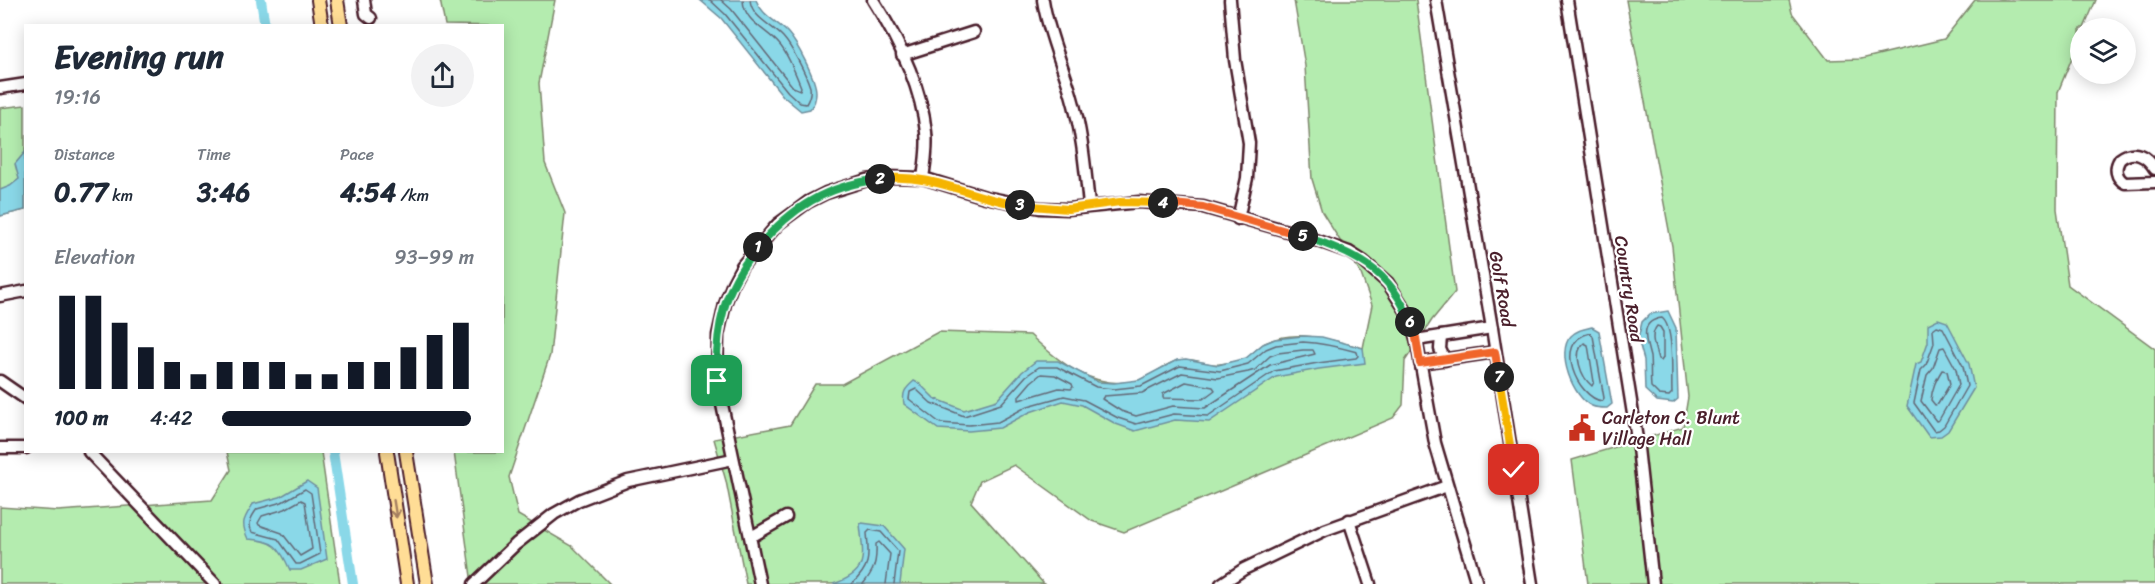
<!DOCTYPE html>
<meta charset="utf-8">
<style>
:root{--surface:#fff;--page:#f2f2f3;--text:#1f2937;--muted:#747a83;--accent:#111827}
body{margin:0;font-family:Sriracha,sans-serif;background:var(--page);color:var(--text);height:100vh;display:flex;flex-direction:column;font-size:22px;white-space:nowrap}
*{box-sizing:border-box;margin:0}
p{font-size:20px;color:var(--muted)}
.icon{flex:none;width:33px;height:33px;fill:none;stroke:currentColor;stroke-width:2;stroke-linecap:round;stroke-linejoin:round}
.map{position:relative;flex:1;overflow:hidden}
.details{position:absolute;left:24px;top:24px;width:480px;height:429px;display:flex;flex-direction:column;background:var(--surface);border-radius:0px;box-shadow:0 3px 15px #0003}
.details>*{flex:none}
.controls{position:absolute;left:2070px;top:18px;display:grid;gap:12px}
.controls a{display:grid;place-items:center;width:66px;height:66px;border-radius:50%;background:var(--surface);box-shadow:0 3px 15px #0003;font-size:30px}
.pin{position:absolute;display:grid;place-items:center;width:51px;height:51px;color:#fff;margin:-26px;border-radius:12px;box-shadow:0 3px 9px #0006}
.km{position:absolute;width:30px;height:30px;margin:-15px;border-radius:50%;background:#222;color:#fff;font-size:16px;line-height:30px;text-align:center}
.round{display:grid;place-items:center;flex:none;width:63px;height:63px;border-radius:32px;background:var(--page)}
.summary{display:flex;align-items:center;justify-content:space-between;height:102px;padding:0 30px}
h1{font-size:33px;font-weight:800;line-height:45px}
.figures{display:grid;grid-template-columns:repeat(3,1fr);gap:9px;height:102px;padding:6px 30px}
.figures div{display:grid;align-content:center}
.figures b{font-size:26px;font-weight:800}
.figures small{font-size:16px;font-weight:400}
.figures p{font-size:16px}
.chart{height:168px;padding:12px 30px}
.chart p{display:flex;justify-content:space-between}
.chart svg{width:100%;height:108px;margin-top:6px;stroke:var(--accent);stroke-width:6}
ul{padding:0 30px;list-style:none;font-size:20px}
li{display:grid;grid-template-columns:96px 72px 1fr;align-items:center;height:45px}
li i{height:15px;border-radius:8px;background:var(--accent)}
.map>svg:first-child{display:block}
.green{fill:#b4ecaf;stroke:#7f866d;stroke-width:1.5}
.water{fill:#8ad8e8;stroke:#708e9c;stroke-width:1.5}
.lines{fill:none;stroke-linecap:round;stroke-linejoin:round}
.shore{stroke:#646977;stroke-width:1.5}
.canal{stroke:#8ad8e8;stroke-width:10}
.minor-casing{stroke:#4a1f2b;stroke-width:15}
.major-casing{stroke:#4a1f2b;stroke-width:16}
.minor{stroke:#fff;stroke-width:10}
.major{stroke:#ffdd96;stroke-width:12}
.oneway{stroke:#a47e60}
.split-1-casing{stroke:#fff;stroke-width:12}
.split-2-casing{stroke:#fff;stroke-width:12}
.split-3-casing{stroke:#fff;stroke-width:12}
.split-4-casing{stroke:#fff;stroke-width:12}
.split-5-casing{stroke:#fff;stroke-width:12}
.split-6-casing{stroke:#fff;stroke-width:12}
.split-7-casing{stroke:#fff;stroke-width:12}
.split-8-casing{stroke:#fff;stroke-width:12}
.split-1{stroke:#22a559;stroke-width:8}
.split-2{stroke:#22a559;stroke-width:8}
.split-3{stroke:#f5b400;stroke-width:8}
.split-4{stroke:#f5b400;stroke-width:8}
.split-5{stroke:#f0652b;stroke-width:8}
.split-6{stroke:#22a559;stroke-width:8}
.split-7{stroke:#f0652b;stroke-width:8}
.split-8{stroke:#f5b400;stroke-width:8}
.labels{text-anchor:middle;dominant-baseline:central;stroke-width:4.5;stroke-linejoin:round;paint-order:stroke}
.street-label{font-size:18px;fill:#4a1f2b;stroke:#fff}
.poi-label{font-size:18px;fill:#4a1f2b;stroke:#fff;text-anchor:start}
</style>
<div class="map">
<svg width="2155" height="584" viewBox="0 0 2155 584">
<rect width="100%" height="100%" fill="#fff"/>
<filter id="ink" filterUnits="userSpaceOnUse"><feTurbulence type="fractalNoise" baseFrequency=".0167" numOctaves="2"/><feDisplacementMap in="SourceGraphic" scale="12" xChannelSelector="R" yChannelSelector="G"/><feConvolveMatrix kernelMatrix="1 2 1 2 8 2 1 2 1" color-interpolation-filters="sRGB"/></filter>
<g filter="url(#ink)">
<g class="green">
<path d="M 440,0 L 555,0 L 539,83 L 545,163 L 565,213 L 550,355 L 509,477 L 518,515 L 572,546 L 610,584 L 472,584 L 454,452 L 502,452 L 502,26 L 445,25 Z"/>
<path d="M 1294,0 L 1416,0 L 1455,292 L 1432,320 L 1405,361 L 1403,405 L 1393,418 L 1124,532 L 1092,521 L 1014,465 L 980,481 L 971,502 L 1044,584 L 746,584 L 726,481 L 714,439 L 790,425 L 815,384 L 842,384 L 938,332 L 1030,335 C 1060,363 1095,392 1139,380 C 1152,376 1166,363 1179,360 C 1193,357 1207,366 1220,364 C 1228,363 1240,361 1247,358 C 1253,354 1258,347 1265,343 C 1295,328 1333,340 1363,348 L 1372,305 L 1361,274 L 1322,212 L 1312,179 L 1305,66 Z"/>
<path d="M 1626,0 L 1789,0 L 1792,13 L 1828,60 L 1861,59 L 1944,39 L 1975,0 L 2096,0 L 2084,28 L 2080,28 L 2080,38 L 2058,92 L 2057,209 L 2068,285 L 2155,349 L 2155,584 L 1588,584 L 1572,460 L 1683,427 L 1688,397 L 1672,246 Z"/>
<path d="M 25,105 L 25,210 L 0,216 L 0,108 Z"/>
<path d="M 227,452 L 321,452 L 340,584 L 0,584 L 0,507 L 58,511 L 212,500 L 231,470 Z"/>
</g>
<g class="water">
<path d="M 700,0 L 756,0 C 762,16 777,21 788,33 C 797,43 816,79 816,92 C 816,99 814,105 810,109 L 801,111 L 783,96 L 721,18 Z"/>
<path d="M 25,152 L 25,210 L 0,216 L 0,190 L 10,186 L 19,179 L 15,164 Z"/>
<path d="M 1668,311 L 1676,328 L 1678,399 L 1673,403 L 1657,401 L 1645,390 L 1644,360 L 1638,339 L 1642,322 L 1650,314 Z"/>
<path d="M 1938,319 L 1947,322 L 1969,364 L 1974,388 L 1948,431 L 1941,436 L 1929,437 L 1907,406 L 1916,364 L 1921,362 L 1928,342 L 1928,324 Z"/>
<path d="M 1592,327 L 1599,331 L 1612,404 L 1607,408 C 1602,408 1596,408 1592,406 C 1573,398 1555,352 1571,336 C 1577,330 1584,329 1592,327 Z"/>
<path d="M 1303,336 L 1322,337 L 1363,348 L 1365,363 L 1319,369 L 1276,377 L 1209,422 L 1175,420 L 1135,431 L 1116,424 L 1082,405 L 1063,401 L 1030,412 L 1000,428 L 969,431 L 938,429 L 904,404 C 902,392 905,389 914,381 L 920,384 L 934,398 L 964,410 L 997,400 L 1022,372 L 1036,361 L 1058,361 L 1098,382 L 1114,383 L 1139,380 L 1177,360 L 1186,359 L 1218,365 L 1246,358 L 1263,344 L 1275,339 Z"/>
<path d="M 307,481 L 317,488 L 327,559 L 301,570 L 290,570 C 280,547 274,540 248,539 C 240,522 244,519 253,504 L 280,497 Z"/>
<path d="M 862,523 L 884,526 L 904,549 L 900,584 L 833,584 C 870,572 863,557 860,524 Z"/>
</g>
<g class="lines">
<g class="shore">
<path d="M 710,0 L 725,14 L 788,92 L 800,103 L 806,104 C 809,99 811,93 810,87 C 806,74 792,47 783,37 C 772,25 752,18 750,0"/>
<path d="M 721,0 L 731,9 L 793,87 L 800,90 L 801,87 C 795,73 789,55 779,44 C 766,29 744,22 743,0"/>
<path d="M 1662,318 C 1675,328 1671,376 1672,393 L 1669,396 L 1659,395 L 1651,387 C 1650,377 1651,367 1650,357 C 1646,341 1638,321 1662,318 Z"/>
<path d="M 1657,326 L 1660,327 L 1663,332 L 1663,358 L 1661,361 L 1658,359 C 1655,347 1649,336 1657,326 Z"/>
<path d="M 1937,326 L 1943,328 L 1963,366 L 1967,386 L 1944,426 L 1939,430 L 1934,431 L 1914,403 L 1921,370 L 1926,365 L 1934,343 L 1933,329 Z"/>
<path d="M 1590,333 L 1593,336 L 1604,398 L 1602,401 C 1578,398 1552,342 1590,333 Z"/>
<path d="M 1303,342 C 1322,343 1339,347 1357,352 L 1358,356 L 1356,358 L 1318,363 L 1274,371 L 1208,416 L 1174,414 L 1136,424 L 1118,418 L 1084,400 L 1064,396 L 1028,406 L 998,422 L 969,425 L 940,423 L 909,399 L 910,392 L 916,389 L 931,403 L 964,416 L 1001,404 L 1026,376 L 1039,367 L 1057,367 L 1096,387 L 1114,389 L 1141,386 L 1180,366 L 1220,371 L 1248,364 L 1266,349 L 1276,345 Z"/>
<path d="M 1584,343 L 1588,345 L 1594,382 L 1592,386 C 1581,377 1572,353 1584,343 Z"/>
<path d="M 1944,347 L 1956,369 L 1959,385 L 1939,420 L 1936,421 L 1921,401 L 1927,375 L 1933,368 L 1940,348 Z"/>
<path d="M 1303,350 L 1313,350 L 1315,354 L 1270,365 L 1205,408 L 1173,406 L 1136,416 L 1121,411 L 1102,399 L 1104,396 L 1142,393 L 1182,373 L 1218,378 L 1248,372 L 1255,370 L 1270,356 L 1278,353 Z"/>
<path d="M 1942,370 L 1947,371 L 1950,384 L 1938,404 L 1935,405 L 1931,400 C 1932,388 1936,380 1942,370 Z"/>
<path d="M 1041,374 L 1055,375 L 1072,384 L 1073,387 L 1071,389 L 1059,388 L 1019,400 L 1019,396 L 1031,382 Z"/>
<path d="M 1186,382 L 1213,387 L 1215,390 L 1203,399 L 1163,398 L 1163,394 Z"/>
<path d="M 305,489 L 311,493 L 320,554 L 300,564 L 296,564 L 278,539 L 252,532 C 247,523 252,516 257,509 L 282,502 Z"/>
<path d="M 301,500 L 305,502 L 312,549 L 300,556 L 282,533 L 259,525 L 258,523 L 262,516 L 285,509 Z"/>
<path d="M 852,584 C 871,566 869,557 867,533 L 870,530 L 881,532 L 898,551 L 894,584"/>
<path d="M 863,584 C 874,571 877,562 876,544 L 879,542 L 890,554 L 886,584"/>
</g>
<g class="canal">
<path d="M 261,0 L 265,26"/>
<path d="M 333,452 L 353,584"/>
</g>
<defs>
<g id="minor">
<path d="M 364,0 L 366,14 L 371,18"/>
<path d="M 873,0 C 898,39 921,86 926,132 C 928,148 925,163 923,178"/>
<path d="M 1043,0 C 1048,33 1062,63 1071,94 C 1082,131 1085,167 1089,205"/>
<path d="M 1230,0 L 1235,60 L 1249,143 L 1247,178 L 1238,219"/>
<path d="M 1436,0 L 1492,328 L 1532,584"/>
<path d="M 1567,0 L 1637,439 L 1653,584"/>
<path d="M 902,55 L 974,32"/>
<path d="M 0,88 L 26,84"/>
<path d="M 2155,169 C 2147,156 2134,148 2120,159 C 2114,168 2116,178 2125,183 L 2155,182"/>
<path d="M 0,296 L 26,291"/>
<path d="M 1441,336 L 1440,349 L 1445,360"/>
<path d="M 1416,340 L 1492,328"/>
<path d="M 1420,363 L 1495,352"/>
<path d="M 0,381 L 26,399"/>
<path d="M 0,448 L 26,448"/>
<path d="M 89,452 L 215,584"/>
<path d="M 1349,520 L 1370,584"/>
<path d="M 751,537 L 786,517"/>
<path d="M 474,584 L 516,544 L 554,514 L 579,500 L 628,481 L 733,459"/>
<path d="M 760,584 L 717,381 L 718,335 L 725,304 L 733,283 L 742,266 L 778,224 L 808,202 L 826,193 L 867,180 L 889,177 L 923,178 L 985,197 L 1040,208 L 1068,209 L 1139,202 L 1203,207 L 1301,235 L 1349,252 L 1363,261 L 1388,283 L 1406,311 L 1416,338 L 1435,443 L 1477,584"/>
<path d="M 1221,584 L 1244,569 L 1325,530 L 1447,486"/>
</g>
<g id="major">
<path d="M 318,0 L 322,26"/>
<path d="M 337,0 L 341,26"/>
<path d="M 387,452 L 407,584"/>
<path d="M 406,452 L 427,584"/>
</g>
</defs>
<use href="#minor" class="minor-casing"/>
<use href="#major" class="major-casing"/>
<use href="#minor" class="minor"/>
<use href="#major" class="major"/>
</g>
<defs><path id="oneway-shaft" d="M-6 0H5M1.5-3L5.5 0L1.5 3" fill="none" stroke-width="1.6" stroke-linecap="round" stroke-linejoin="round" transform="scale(1.5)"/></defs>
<use class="oneway" href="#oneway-shaft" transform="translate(395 509) rotate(81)"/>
</g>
<g class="lines" filter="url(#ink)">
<defs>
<path id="split-1" d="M 717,381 C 715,329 723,288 758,247"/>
<path id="split-2" d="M 758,247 C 792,207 826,186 880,179"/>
<path id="split-3" d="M 880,179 C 933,172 970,198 1020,205"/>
<path id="split-4" d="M 1020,205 L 1068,209 L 1120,202 L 1163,203"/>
<path id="split-5" d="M 1163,203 L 1203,207 L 1303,236"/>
<path id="split-6" d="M 1303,236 C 1352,252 1392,270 1410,322"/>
<path id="split-7" d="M 1410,322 L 1416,338 L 1420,363 L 1495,352 L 1499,377"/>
<path id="split-8" d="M 1499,377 L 1514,470"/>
</defs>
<use href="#split-1" class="split-1-casing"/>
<use href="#split-2" class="split-2-casing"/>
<use href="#split-3" class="split-3-casing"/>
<use href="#split-4" class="split-4-casing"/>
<use href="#split-5" class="split-5-casing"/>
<use href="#split-6" class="split-6-casing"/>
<use href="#split-7" class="split-7-casing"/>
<use href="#split-8" class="split-8-casing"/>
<use href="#split-1" class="split-1"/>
<use href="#split-2" class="split-2"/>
<use href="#split-3" class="split-3"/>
<use href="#split-4" class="split-4"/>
<use href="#split-5" class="split-5"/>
<use href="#split-6" class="split-6"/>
<use href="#split-7" class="split-7"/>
<use href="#split-8" class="split-8"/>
</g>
<defs>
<symbol id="civic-bare" viewBox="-9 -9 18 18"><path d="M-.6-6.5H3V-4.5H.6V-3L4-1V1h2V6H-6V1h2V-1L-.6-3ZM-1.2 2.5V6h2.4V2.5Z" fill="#c8321e" stroke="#fff" stroke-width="2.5" paint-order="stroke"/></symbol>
</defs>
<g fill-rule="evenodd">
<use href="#civic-bare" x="1563" y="409" width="38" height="38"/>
</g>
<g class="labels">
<g class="street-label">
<text transform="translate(1502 289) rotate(80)">Golf Road</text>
<text transform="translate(1629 289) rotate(81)">Country Road</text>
</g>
<g class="poi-label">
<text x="1602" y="418">Carleton C. Blunt<tspan x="1602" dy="21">Village Hall</tspan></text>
</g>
</g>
</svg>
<div class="controls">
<a><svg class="icon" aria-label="layers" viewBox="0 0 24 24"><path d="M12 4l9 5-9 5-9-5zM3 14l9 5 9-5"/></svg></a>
</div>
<div class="pin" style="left:717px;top:381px;background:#1e9e55"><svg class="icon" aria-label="arrive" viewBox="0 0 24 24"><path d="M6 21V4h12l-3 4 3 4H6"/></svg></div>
<div class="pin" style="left:1514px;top:470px;background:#d93025"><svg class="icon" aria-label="check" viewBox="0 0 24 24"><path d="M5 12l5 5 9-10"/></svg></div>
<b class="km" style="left:758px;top:247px">1</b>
<b class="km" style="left:880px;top:179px">2</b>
<b class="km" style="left:1020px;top:205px">3</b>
<b class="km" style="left:1163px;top:203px">4</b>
<b class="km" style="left:1303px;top:236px">5</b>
<b class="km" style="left:1410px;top:322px">6</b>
<b class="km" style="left:1499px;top:377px">7</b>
<section class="details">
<div class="summary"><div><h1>Evening run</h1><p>19:16</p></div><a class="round"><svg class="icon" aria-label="share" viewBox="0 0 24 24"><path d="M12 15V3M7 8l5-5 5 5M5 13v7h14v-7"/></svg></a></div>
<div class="figures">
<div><p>Distance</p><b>0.77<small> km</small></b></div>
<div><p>Time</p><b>3:46</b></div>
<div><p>Pace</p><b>4:54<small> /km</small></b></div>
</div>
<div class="chart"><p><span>Elevation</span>93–99 m</p>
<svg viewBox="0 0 160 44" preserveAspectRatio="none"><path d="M5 44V6M15 44V6M25 44V17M35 44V27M45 44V33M55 44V38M65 44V33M75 44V33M85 44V33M95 44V38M105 44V38M115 44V33M125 44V33M135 44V27M145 44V22M155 44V17"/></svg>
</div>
<ul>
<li><b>100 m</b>4:42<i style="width:99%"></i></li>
</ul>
</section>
</div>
